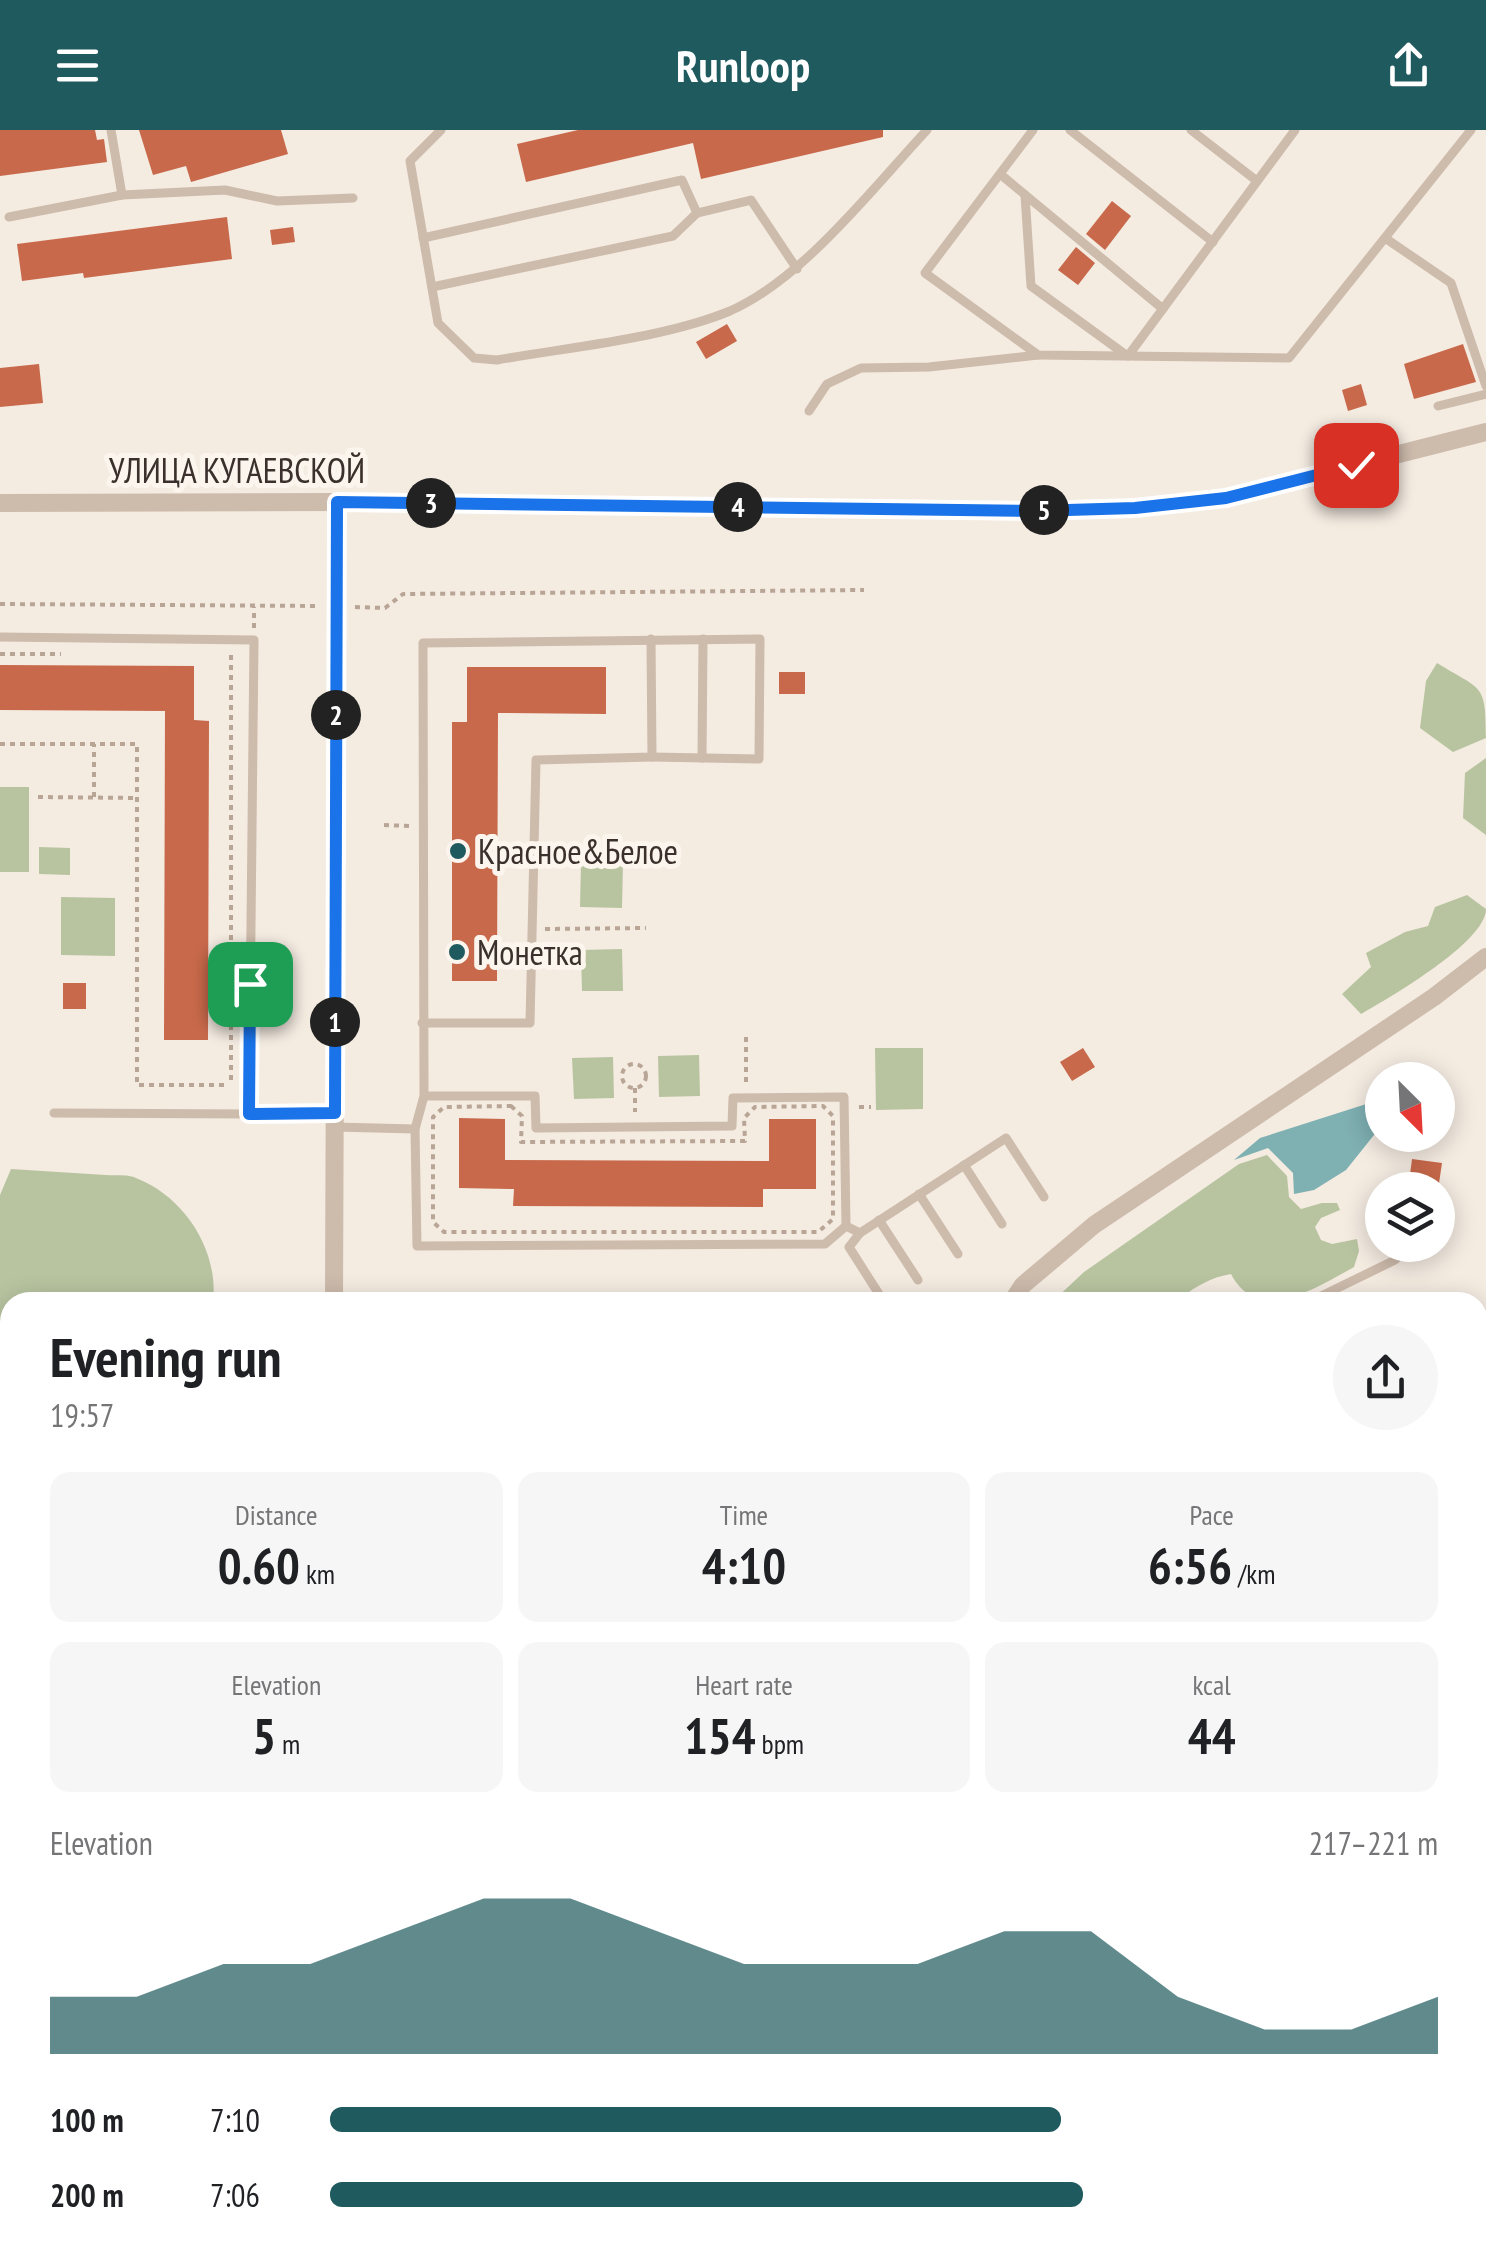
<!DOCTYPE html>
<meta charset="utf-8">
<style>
:root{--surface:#fff;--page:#f6f6f6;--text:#202124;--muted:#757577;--accent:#1f5a5e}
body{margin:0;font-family:"PT Sans Narrow",sans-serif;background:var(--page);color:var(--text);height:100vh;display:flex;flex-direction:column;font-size:38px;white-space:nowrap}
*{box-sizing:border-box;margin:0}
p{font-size:32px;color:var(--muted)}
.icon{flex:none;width:55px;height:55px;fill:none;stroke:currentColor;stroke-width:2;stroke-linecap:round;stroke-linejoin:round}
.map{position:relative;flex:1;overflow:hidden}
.sheet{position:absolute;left:0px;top:1162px;width:1488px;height:962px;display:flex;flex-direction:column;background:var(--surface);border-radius:30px 30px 0 0;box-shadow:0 5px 25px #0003}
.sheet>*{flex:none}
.needle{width:65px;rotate:156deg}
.tools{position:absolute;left:1365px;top:932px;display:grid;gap:20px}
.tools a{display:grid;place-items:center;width:90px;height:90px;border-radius:50%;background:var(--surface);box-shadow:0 5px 25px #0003;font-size:50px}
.pin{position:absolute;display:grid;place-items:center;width:85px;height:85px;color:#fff;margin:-42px;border-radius:20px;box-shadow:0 5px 15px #0006}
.km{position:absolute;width:50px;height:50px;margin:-25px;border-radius:50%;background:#222;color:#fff;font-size:28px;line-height:50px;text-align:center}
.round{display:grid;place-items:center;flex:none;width:105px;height:105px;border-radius:52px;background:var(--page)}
.overview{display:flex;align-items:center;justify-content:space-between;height:170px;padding:0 50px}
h1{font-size:55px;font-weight:800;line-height:75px}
.metrics{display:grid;grid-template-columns:repeat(3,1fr);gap:15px;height:170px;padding:10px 50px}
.metrics div{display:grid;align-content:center;border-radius:20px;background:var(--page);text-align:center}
.metrics b{font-size:50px;font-weight:800}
.metrics small{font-size:28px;font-weight:400}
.metrics p{font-size:28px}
.chart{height:280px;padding:20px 50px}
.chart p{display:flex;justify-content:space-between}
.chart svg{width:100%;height:180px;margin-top:10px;fill:var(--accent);opacity:.7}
ul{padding:0 50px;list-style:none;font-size:32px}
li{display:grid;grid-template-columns:160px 120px 1fr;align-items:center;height:75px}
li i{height:25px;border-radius:12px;background:var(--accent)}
header{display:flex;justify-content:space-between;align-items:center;height:130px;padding:0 50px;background:var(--accent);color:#fff;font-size:45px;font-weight:800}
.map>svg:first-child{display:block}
.green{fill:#b8c4a0}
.water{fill:#7fb0b2}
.building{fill:#c8694b}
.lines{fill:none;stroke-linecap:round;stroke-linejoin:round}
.path{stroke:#b9a596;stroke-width:4;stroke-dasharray:5 5;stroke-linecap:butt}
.lane{stroke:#cdbbac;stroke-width:9}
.street{stroke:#cdbbac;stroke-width:18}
.route-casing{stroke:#fff;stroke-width:20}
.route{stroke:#1a73e8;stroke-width:12}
.poi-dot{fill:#1f5a5e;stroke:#fbf5ee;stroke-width:4}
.labels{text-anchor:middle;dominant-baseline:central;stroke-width:10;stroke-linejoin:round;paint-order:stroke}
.street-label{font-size:35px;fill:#3b302b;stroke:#fbf5ee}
.poi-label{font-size:35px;fill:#3b302b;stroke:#fbf5ee;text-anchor:start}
</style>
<header><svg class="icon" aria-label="menu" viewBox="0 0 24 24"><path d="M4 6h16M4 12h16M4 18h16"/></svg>Runloop<svg class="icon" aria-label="share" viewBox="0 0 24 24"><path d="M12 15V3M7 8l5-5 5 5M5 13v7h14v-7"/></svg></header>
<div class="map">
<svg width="1486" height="2123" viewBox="0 0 1486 2123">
<rect width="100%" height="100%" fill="#f4ebe1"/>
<g class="green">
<path d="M 1437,533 C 1482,561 1486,552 1486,608 L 1453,622 L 1420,598 L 1426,551 Z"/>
<path d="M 1486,628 L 1486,705 L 1463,688 L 1465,643 Z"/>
<rect x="0" y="657" width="29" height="85"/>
<path d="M 39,717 L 70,718 L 70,745 L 39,744 Z"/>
<path d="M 581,733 L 623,733 L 622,778 L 580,777 Z"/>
<path d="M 1467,765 L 1486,779 C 1486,812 1389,868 1361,884 L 1342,864 L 1371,837 L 1366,823 L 1405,802 L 1428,796 L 1435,777 Z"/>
<path d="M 61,767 L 115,768 L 115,826 L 61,825 Z"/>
<path d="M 622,819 L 623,861 L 582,861 L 581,820 Z"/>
<path d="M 875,918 L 923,918 L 923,979 L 876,980 Z"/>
<path d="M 699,925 L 700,966 L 659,967 L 658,926 Z"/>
<path d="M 613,927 L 614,968 L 574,969 L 572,928 Z"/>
<path d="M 1267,1025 L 1287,1046 L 1289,1067 L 1301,1079 L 1322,1073 L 1337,1073 L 1340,1080 L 1321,1088 L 1315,1097 L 1321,1110 L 1332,1114 L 1357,1109 L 1359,1121 L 1354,1137 C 1316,1158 1258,1196 1231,1144 C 1212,1147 1196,1156 1181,1168 L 1182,1172 L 1052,1172 L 1084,1142 L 1239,1034 Z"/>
<path d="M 11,1039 C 42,1041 74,1043 105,1045 C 115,1046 128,1044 136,1048 C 185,1067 219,1121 213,1172 L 10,1172 L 10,1394 L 0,1399 L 0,1065 Z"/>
<path d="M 1478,1598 L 1486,1616 L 1486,2123 L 1346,2123 L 1343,2115 L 1478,2115 Z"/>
<path d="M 884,2115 L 1050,2115 L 1050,2123 L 886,2123 Z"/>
<path d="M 1103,2115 L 1267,2115 L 1268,2123 L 1102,2123 Z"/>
</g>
<path class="water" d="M 1382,969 L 1382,995 L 1346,1040 L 1314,1060 L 1294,1064 L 1293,1043 L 1268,1018 L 1234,1030 L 1260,1008 Z"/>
<g class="building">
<path d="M 0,0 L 95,0 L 97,10 L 104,9 L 107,32 L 0,46 Z"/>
<path d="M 139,0 L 281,0 L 288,24 L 191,52 L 186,36 L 153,45 Z"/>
<path d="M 578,0 L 883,0 L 883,7 L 701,49 L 693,13 L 526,52 L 517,14 Z"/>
<path d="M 1112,71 L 1131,86 L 1105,120 L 1086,104 Z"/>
<path d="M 227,87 L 232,129 L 84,148 L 83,143 L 22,151 L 17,114 Z"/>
<path d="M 293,97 L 295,112 L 272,115 L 270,100 Z"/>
<path d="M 1076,117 L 1095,133 L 1078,155 L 1058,140 Z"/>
<path d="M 727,194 L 737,211 L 706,229 L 696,212 Z"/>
<path d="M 1463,214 L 1476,252 L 1414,269 L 1404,234 Z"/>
<path d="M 39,234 L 43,273 L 0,277 L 0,238 Z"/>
<path d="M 1361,254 L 1367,275 L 1348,281 L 1342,260 Z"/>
<path d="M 0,535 L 194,536 L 194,590 L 209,591 L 208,910 L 164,910 L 165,581 L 0,580 Z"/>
<path d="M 467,537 L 606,537 L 606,584 L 498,583 L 497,851 L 452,851 L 452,592 L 467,592 Z"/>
<rect x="779" y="542" width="26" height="22"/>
<rect x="63" y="853" width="23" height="26"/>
<path d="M 1083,918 L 1095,937 L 1072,951 L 1060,932 Z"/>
<path d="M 459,988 L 505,989 L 505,1030 L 769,1031 L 769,989 L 816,989 L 816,1059 L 763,1059 L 763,1077 L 513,1076 L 514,1059 L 459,1058 Z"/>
<path d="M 1412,1029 L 1442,1033 L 1438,1060 L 1408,1060 Z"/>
</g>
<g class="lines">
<g class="path">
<path d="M 0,474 L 320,476"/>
<path d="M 355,477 L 385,478 L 403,464 L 864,460"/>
<path d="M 254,498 L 254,477"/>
<path d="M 0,524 L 61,524"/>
<path d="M 231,525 L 231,955"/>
<path d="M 0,614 L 137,614 L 137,955 L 229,955"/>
<path d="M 38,667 L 137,668"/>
<path d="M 94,667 L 94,614"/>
<path d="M 384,695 L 409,696"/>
<path d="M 545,799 L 646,798"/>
<path d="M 746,907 L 746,955"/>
<circle cx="634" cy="946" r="12"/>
<path d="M 635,958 L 635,982"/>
<path d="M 511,976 L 522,986 L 521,1012 L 745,1011 L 744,988 L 755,977 L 823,976 L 833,986 L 833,1089 L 818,1102 L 444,1102 L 433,1092 L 433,987 L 444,977 Z"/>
<path d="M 859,977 L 871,977"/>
</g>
<g class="lane">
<path d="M 111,0 L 122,65"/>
<path d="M 441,0 L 410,31 L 438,193 L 474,228 L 497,230 C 569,217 662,209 730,181 C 803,149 872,59 927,0"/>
<path d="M 1033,0 L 925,143 L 1038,225 L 1289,228 L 1471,0"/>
<path d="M 1070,0 L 1213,112"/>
<path d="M 1191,0 L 1257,51"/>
<path d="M 1000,44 L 1163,179"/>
<path d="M 1025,65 L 1031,156 L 1126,225"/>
<path d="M 9,87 L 122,65 L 225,60 L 277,71 L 353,68"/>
<path d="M 423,108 L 682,50 L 697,83 L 751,70 L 797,139"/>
<path d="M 1385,108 L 1451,153 L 1486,256"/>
<path d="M 432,157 L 673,106 L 697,83"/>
<path d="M 1128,226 L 1295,0"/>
<path d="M 1438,276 L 1486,264"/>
<path d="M 809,281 L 827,254 L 861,238 L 929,237 L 1038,225"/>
<path d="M 0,507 L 254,510 L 249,984 L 54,983"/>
<path d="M 702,628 L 703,509"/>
<path d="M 422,893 L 530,893 L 536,630 L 652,627 L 651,509"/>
<path d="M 424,966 L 535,966 L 536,998 L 732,996 L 733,968 L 844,967 L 846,1096 L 825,1114 L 417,1116 L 415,999 L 424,966 L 423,513 L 760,509 L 759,629 L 652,627"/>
<path d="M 249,984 L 335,983"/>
<path d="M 335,997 L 415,999"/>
<path d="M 964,1035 L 1002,1094"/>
<path d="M 919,1064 L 958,1124"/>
<path d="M 879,1090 L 918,1150"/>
<path d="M 846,1096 L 860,1103 L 1006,1008 L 1044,1067"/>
<path d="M 860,1103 L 849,1117 L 884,1172"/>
<path d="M 1309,1172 L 1395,1130 L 1412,1115"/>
<path d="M 1478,1217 L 1486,1213"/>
<path d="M 1478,1466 L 1486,1462"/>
<path d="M 0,1652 L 10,1652"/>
<path d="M 0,1824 L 10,1824"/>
<path d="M 0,1917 L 10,1917"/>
</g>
<g class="street">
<path d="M 0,373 L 337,372 L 1034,381 L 1135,378 L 1225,368 L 1486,302"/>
<path d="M 334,1172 L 337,372"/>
<path d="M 1012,1172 L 1023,1155 L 1094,1095 L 1434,867 L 1486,827"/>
<path d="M 330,2115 L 330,2123"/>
<path d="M 1312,2115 L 1314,2123"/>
</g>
</g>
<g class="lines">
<defs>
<path id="route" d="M 250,854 L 249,984 L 335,983 L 337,372 L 1034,381 L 1135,378 L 1226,368 L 1356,335"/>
</defs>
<use href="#route" class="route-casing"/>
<use href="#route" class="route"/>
</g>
<g class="poi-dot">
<circle cx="458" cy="721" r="10"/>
<circle cx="457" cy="822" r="10"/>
</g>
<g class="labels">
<g class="street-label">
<text x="237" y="340">УЛИЦА КУГАЕВСКОЙ</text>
</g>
<g class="poi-label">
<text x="478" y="721">Красное&amp;Белое</text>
<text x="477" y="822">Монетка</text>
</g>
</g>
</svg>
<div class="tools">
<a><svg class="needle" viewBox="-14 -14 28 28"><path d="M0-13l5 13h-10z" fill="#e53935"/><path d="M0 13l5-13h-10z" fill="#757577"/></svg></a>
<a><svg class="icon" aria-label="layers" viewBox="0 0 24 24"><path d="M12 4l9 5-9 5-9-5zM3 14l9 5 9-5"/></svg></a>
</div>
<div class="pin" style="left:250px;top:854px;background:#1e9e55"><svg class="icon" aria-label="arrive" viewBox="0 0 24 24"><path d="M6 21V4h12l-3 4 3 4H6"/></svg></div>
<div class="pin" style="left:1356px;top:335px;background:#d93025"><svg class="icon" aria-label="check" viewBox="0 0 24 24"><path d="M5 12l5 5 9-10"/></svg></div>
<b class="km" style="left:335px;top:892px">1</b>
<b class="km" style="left:336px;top:585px">2</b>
<b class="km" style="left:431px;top:373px">3</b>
<b class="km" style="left:738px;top:377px">4</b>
<b class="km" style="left:1044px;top:380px">5</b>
<section class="sheet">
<div class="overview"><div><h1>Evening run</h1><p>19:57</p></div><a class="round"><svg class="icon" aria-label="share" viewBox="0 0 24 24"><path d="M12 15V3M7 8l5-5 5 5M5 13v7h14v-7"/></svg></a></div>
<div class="metrics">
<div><p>Distance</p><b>0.60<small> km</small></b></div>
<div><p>Time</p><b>4:10</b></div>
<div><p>Pace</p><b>6:56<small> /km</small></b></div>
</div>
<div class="metrics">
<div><p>Elevation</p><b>5<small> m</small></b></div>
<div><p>Heart rate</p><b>154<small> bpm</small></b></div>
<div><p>kcal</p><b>44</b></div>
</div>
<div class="chart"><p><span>Elevation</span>217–221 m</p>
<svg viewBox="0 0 160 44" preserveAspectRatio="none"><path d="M0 44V30L10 30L20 22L30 22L40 14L50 6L60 6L70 14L80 22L90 22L100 22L110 14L120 14L130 30L140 38L150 38L160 30V44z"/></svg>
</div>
<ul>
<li><b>100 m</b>7:10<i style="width:66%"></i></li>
<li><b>200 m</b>7:06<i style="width:68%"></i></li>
</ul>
</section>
</div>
